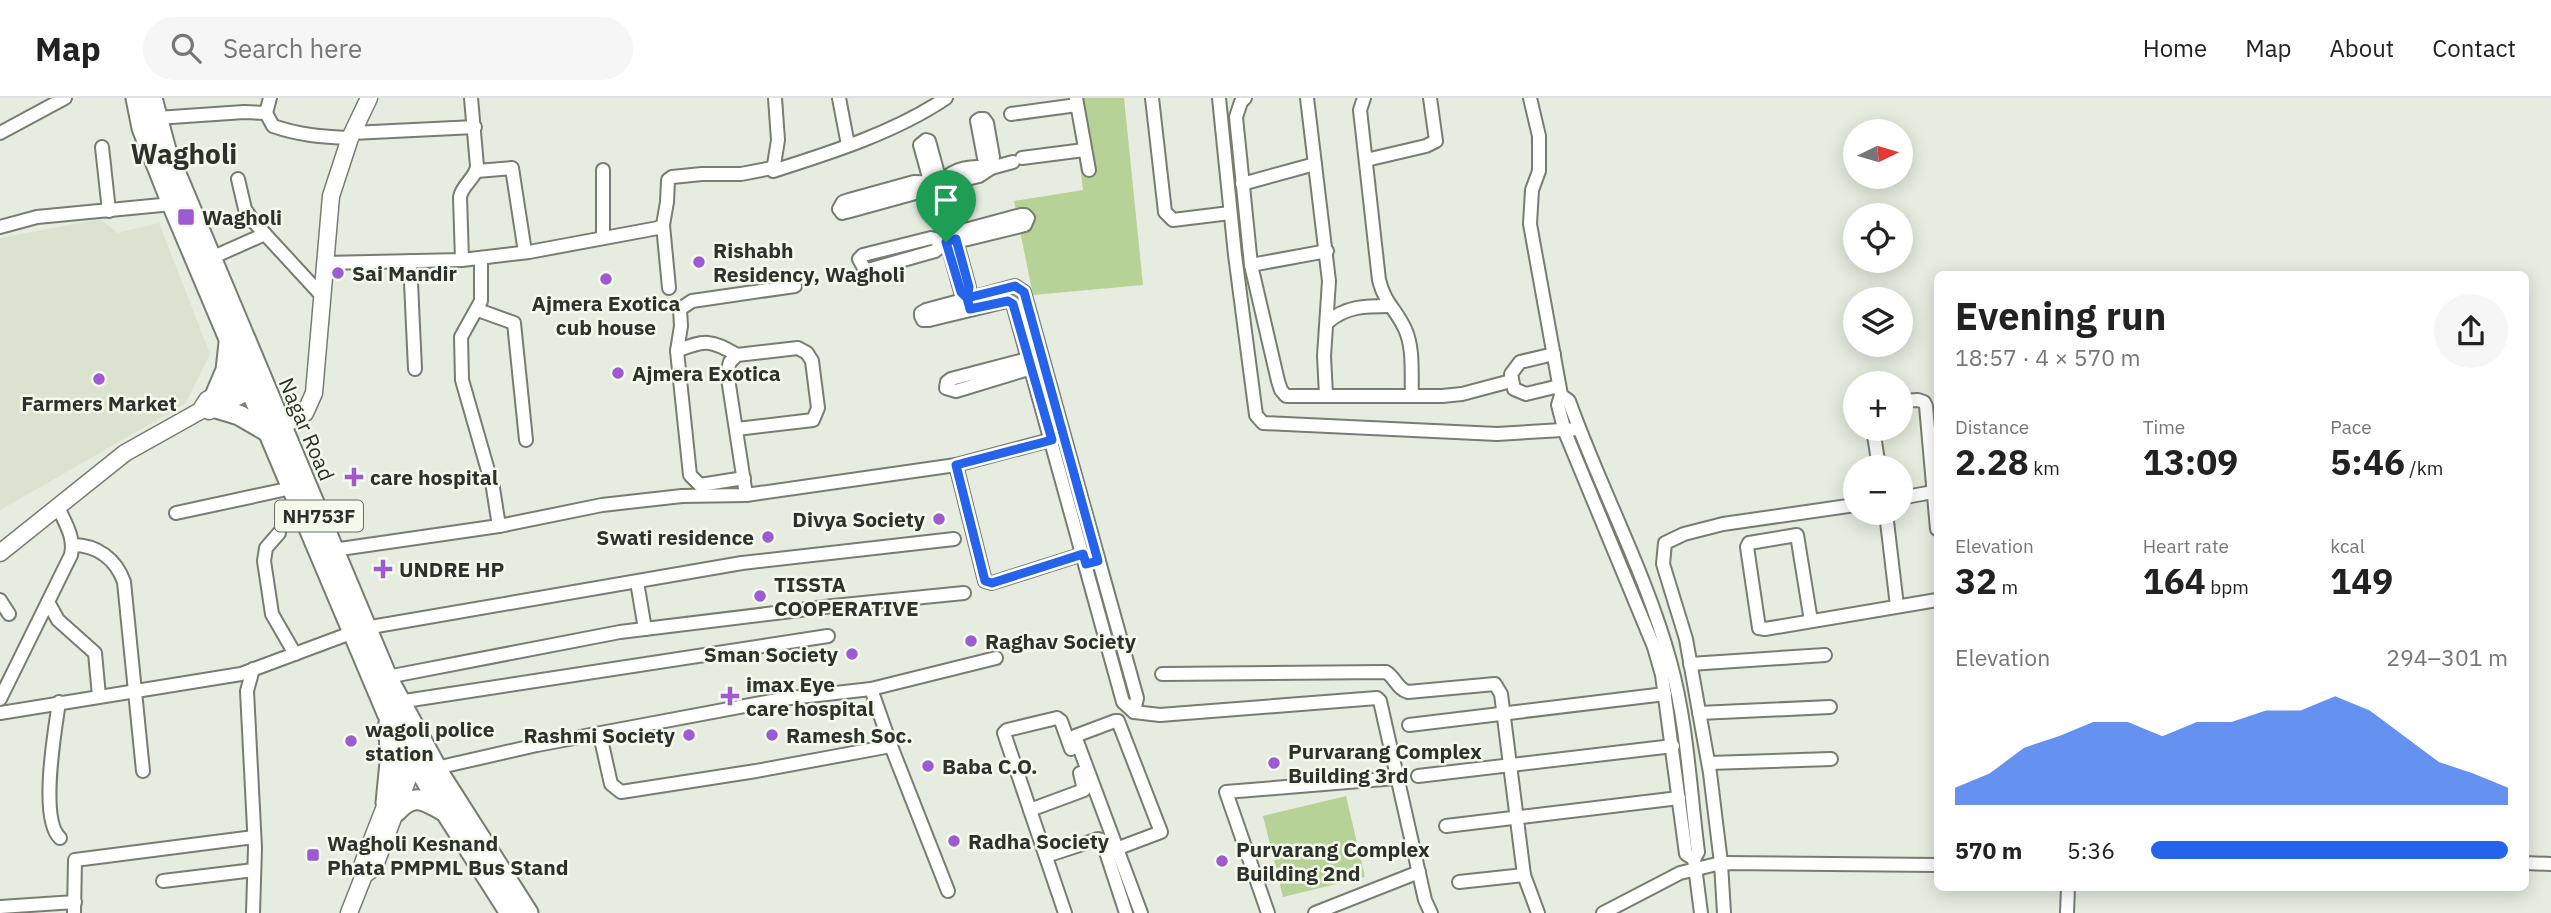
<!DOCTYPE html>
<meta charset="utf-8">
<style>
:root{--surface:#fff;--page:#f6f6f6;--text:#222;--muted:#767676;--line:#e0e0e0;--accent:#2563eb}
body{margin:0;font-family:"IBM Plex Sans",sans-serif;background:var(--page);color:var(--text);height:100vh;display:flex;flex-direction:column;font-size:26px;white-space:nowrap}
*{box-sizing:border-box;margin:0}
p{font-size:23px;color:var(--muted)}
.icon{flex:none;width:38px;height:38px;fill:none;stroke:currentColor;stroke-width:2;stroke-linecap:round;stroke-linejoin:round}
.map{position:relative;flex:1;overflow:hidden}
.details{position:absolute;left:1934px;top:173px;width:595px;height:620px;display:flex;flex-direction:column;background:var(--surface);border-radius:10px;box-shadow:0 4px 18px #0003}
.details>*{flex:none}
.needle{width:46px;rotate:85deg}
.fabs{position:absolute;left:1843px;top:21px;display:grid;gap:14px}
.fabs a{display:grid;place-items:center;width:70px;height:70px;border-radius:50%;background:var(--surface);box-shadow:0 4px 18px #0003;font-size:35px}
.pin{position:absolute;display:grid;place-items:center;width:60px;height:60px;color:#fff;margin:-72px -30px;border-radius:50% 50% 50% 0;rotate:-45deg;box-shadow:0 0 7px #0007}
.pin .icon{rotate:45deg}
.round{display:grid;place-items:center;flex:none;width:74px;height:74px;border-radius:37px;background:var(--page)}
.summary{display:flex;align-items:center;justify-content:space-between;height:119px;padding:0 21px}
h1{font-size:38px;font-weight:700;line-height:52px}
.figures{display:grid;grid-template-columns:repeat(3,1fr);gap:10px;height:119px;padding:7px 21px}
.figures div{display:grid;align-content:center}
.figures b{font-size:35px;font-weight:700}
.figures small{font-size:19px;font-weight:400}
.figures p{font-size:19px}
.chart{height:196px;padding:14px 21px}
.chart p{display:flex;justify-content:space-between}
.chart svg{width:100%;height:126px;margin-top:7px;fill:var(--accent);opacity:.7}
ul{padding:0 21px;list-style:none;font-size:23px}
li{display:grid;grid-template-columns:112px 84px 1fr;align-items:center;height:52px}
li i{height:18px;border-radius:9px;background:var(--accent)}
header{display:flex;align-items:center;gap:42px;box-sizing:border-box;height:98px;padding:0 35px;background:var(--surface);border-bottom:2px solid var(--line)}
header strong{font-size:33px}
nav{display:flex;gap:38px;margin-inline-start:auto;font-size:24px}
.search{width:490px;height:63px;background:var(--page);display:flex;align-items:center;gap:18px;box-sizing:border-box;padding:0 24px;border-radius:38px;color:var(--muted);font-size:26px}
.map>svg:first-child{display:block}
.built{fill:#dae3cf}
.green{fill:#b6d297}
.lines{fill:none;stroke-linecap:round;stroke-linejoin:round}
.minor-casing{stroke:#777d71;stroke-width:16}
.major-casing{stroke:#777d71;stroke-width:19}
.highway-casing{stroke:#777d71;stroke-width:23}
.minor{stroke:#fff;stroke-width:12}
.major{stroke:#fff;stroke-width:16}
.highway{stroke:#fff;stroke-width:19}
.route-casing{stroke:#fff;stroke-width:14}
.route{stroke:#2563eb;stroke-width:9}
.poi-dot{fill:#9e5ad0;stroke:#f3faec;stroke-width:2.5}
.labels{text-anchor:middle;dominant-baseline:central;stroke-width:5;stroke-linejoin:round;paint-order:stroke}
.shield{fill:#f3faec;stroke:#686d65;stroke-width:2}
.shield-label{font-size:19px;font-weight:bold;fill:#2d302b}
.poi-label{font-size:21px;font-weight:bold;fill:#2d302b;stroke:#f3faec;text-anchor:start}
.street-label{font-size:21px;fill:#2d302b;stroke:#f3faec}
.district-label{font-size:28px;font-weight:bold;fill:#2d302b;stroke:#f3faec}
</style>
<header>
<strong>Map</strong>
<div class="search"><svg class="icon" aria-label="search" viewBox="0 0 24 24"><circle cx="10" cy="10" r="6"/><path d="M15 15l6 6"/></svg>Search here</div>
<nav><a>Home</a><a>Map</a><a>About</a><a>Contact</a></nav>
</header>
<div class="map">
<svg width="2551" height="815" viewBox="0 0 2551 815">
<rect width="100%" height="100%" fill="#e6ecdf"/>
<path class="built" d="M 100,121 L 117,135 L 159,125 L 210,256 L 185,306 L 0,412 L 0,140 Z"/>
<g class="green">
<path d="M 1071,0 L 1124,0 L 1143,187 L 1033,197 L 1014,103 L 1083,92 Z"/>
<path d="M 1346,698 L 1365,779 L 1283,799 L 1263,718 Z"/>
</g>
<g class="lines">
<defs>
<g id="minor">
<path d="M 775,0 L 778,42 L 773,73 C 830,55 896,34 946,0"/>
<path d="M 839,0 L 848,47"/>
<path d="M 1076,0 L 1089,72"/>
<path d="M 1152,0 L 1165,114 L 1173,122 L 1230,115"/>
<path d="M 1219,0 L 1235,157 L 1256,317 L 1263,325 L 1497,336 L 1579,331"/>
<path d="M 1245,0 L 1241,4 L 1236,19 L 1251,167 L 1278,283 L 1281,292 L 1286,298 L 1442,298 L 1462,296 L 1511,283"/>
<path d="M 1307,0 L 1329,183 L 1324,258 L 1326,297"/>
<path d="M 1364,0 L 1360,12 L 1379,182 C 1385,206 1396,211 1405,231 C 1414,250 1411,277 1412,297"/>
<path d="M 1530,0 L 1539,38 L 1539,73 L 1532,92 L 1530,126 L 1561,297 L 1558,307 L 1565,334 L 1654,549 L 1662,577 L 1686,756 L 1694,761"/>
<path d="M 266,15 L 273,28 C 299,37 322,39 350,40"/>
<path d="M 1011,16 L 1077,7"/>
<path d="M 157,20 L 244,14 L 266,15 L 270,0"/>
<path d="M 980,21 L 984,21 L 987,25 L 993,59 L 991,70 L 984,60 L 978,28 L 977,23 Z"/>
<path d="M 0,35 L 65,0"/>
<path d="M 352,35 L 475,29"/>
<path d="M 102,49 L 109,113"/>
<path d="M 1022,60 L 1084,52"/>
<path d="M 1366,62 L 1426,48 L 1436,43 L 1430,0"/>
<path d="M 991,70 L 1013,64"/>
<path d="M 603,72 L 603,139"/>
<path d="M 477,73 L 512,70 L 525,154"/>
<path d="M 238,81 L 245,111 L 253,123 L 323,199"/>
<path d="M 930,86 L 919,94 L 850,113 L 842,115 L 839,111 L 843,104 L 849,102 L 914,84 L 951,85 L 979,78 L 991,70 C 971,67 955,70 940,84"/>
<path d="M 1242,86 L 1315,66"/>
<path d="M 663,127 L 669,190"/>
<path d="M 0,129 L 37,119 L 172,106"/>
<path d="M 946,144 L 931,140 L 863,157 L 859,161 L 864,170 L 868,172 L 935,153 L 946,144 L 968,141 L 1025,127 L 1028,120 L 1025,117 L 1021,117 L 965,132 L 956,141"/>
<path d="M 211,160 L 265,136"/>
<path d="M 481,160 L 481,203 L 461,239 L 462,282 L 493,390 L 499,428"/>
<path d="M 462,162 L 460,99 C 462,87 476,80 477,68 L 471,0"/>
<path d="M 410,163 L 415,271"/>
<path d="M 324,165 L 462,162 L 529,154 L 658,130 L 663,127 L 667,104 L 668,82 L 672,79 L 702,76 L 741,76 L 772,70"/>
<path d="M 1251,167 L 1327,153"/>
<path d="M 1015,188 L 1024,194 L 1026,201 L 1137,600 L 1134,614 L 1123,604 L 1013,206 L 1008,203 L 1003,204 L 929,222 L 923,222 L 921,218 L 921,215 L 926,212 Z"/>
<path d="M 967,200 L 969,189 L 929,43 L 926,42 L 920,47 L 961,194 L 969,207"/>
<path d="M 478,212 L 514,225 L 526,342"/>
<path d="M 1328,224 C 1346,208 1366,208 1389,208"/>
<path d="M 677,253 L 681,228 L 680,211 L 692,203 L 795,188"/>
<path d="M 1554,256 L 1520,264 L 1511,276 L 1514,291 L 1526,296 L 1559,288"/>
<path d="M 737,257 C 711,242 705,241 677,253 L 690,377 L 700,387 L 744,380"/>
<path d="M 1030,266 L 1020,263 L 951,281 L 947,284 L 946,290 L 956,293 L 1025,272 L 1030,266 L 1036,264"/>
<path d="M 1561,297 L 1569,303 C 1600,390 1646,475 1670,563 C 1687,624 1690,691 1698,754 L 1694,761 L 1701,815"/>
<path d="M 1900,303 L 1918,302 L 1924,304 L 1926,308 L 1937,431"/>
<path d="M 737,331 L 813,322 L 818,310 L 812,263 L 807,255 L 798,250 L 737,257 L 730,264 L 727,274 L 746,397"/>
<path d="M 1873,331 L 1879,369"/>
<path d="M 956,367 L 985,483 L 992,485 L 1083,456"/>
<path d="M 1900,400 L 1933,394"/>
<path d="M 176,415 L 292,390"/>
<path d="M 1886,415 L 1897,508"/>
<path d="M 279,435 L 266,450 L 264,463 L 272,516 L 295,556"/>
<path d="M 73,447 C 97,447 116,461 124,484 L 143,673"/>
<path d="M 333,452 L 499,428 L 602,407 L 682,398 L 746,397 L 956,367 L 1058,340"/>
<path d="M 637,484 L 645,531"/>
<path d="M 0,502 L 9,516"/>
<path d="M 48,504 L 58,522 L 95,555 L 99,598"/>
<path d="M 1811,523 L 1797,437 L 1749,445 L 1747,449 L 1759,530 L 1765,531 L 1937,502"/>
<path d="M 365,530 L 742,465 L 954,441"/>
<path d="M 1690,566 L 1825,557"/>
<path d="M 1162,576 L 1386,574 C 1395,579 1397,591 1408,594 L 1495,586 L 1501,596 L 1524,777 L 1459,784"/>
<path d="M 387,579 L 620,534 L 833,508 L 964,495"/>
<path d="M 871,591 L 891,648 L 948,793"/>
<path d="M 0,601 L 71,457 C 75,439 65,425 58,409"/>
<path d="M 59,604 C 55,632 39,721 60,740"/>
<path d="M 398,604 L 828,538"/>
<path d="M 1134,614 L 1160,617 L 1377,600 L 1380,603 L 1425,802 L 1431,815"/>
<path d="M 0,615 L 241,576 L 351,535"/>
<path d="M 1699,615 L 1830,609"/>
<path d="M 1409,627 L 1665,596"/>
<path d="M 600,637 L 611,686 L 621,694 L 756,673 L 891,648"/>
<path d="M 1709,665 L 1831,661"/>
<path d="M 436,670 L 537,647 L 782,601 L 871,591 L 996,560"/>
<path d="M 1418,678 L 1673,648"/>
<path d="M 1030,712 L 1004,635 L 1007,632 L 1057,620 L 1061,623 L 1071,651"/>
<path d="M 1446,728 L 1679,700"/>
<path d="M 1116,751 L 1161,734 L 1118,623 L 1115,623 L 1075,638 L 1141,815"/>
<path d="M 1046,758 L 1098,741 L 1102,742 L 1126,815"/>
<path d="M 2525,765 L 2551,766"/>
<path d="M 1524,777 L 1538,815"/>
<path d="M 163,783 L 254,772"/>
<path d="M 0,809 L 75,804"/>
<path d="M 74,815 L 75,762 L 254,739"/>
<path d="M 253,815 L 255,750 L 247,593 L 253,571"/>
<path d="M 1065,815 L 1030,712 L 1084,692 L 1080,675"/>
<path d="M 1268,815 L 1226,694 L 1396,680"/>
<path d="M 1315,815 L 1419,774"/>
<path d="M 1603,815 L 1680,775 L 1721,765 L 1937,767"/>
<path d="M 1724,815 L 1721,765 L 1710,675 L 1686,541 L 1663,466 L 1665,445 L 1684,436 L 1723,426 L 1855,407"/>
<path d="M 2067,815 L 2068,789"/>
</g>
<g id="major">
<path d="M 209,313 L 261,287"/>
<path d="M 273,333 L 305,315 L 314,295 L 331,98 L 350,40 L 369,0"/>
<path d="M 0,455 L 125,355 L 200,313 L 207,302 L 254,275"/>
<path d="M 364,777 L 374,770 L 409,678 L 424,661"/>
<path d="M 349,815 L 364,777 L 363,765 L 398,675 L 406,661 L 417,650"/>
</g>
<g id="highway">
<path d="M 136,0 L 142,30 L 172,106 L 387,615 L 429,688 L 510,815"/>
<path d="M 152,0 L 166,52 L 387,579 L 442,680 L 528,815"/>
<path d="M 215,298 L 226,272 L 229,245"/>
<path d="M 216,310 L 239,317 L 270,335"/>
<path d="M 386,705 L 390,664 L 389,625"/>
<path d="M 396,714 C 414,694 424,702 444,713"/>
</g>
</defs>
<use href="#minor" class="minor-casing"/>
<use href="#major" class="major-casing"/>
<use href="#highway" class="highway-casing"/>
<use href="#minor" class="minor"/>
<use href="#major" class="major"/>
<use href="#highway" class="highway"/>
</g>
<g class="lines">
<defs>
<path id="route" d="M 946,144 L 961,194 L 967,200 L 970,211 L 1008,203 L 1013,206 L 1052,342 L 956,367 L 985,483 L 992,485 L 1083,456 L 1086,466 L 1098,463 L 1024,194 L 1015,188 L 967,200 L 969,189 L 956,141 L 946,144"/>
</defs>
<use href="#route" class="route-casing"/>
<use href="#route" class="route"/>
</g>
<g class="poi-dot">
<rect x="177" y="110" width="18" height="18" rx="3.5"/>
<circle cx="699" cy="164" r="7"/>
<circle cx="338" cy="175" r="7"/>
<circle cx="606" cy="181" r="7"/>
<circle cx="618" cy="275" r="7"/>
<circle cx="99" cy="281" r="7"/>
<path d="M350.5 368.5h7v7h7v7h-7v7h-7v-7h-7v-7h7z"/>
<circle cx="939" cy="421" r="7"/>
<circle cx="768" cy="439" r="7"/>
<path d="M379.5 460.5h7v7h7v7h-7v7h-7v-7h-7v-7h7z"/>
<circle cx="760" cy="498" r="7"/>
<circle cx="971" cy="543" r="7"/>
<circle cx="852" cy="556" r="7"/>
<path d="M726.5 587.5h7v7h7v7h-7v7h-7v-7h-7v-7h7z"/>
<circle cx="689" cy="637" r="7"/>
<circle cx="772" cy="637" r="7"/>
<circle cx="351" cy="643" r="7"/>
<circle cx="1274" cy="665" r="7"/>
<circle cx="928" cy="668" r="7"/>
<circle cx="954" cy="743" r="7"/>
<rect x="306" y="750" width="14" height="14" rx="3.5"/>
<circle cx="1222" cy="763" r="7"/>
</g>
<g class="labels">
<rect class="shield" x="275" y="402.5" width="88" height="31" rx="5"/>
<g class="shield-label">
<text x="319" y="418">NH753F</text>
</g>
<g class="poi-label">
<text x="202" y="119">Wagholi</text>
<text x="713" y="152">Rishabh<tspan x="713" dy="24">Residency, Wagholi</tspan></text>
<text x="352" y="175">Sai Mandir</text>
<text x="606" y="205" text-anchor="middle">Ajmera Exotica<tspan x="606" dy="24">cub house</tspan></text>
<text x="632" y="275">Ajmera Exotica</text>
<text x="99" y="305" text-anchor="middle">Farmers Market</text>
<text x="370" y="379">care hospital</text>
<text x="925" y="421" text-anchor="end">Divya Society</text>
<text x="754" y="439" text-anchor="end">Swati residence</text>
<text x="399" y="471">UNDRE HP</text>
<text x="774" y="486">TISSTA<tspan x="774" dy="24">COOPERATIVE</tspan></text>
<text x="985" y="543">Raghav Society</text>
<text x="838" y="556" text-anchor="end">Sman Society</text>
<text x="746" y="586">imax Eye<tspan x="746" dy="24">care hospital</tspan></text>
<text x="365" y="631">wagoli police<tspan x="365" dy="24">station</tspan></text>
<text x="675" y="637" text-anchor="end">Rashmi Society</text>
<text x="786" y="637">Ramesh Soc.</text>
<text x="1288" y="653">Purvarang Complex<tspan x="1288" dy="24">Building 3rd</tspan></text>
<text x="942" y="668">Baba C.O.</text>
<text x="968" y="743">Radha Society</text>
<text x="327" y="745">Wagholi Kesnand<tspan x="327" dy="24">Phata PMPML Bus Stand</tspan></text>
<text x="1236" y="751">Purvarang Complex<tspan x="1236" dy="24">Building 2nd</tspan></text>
</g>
<g class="street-label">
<text transform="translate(307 331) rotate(67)">Nagar Road</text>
</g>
<g class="district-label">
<text x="184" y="55">Wagholi</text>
</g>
</g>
</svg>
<div class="fabs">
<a><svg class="needle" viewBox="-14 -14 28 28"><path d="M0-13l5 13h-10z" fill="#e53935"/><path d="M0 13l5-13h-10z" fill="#767676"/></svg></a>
<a><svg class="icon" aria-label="locate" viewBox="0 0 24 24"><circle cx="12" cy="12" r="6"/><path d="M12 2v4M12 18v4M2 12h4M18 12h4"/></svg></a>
<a><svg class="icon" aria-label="layers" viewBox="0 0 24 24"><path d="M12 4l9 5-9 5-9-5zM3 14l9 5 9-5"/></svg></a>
<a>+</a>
<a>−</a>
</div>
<div class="pin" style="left:946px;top:144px;background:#1e9e55"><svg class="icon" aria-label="arrive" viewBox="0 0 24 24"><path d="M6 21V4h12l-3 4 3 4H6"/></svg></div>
<section class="details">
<div class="summary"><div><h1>Evening run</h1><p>18:57 · 4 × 570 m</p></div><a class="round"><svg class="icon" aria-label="share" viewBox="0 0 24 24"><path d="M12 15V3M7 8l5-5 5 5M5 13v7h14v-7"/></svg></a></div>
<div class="figures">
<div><p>Distance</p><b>2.28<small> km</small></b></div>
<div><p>Time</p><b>13:09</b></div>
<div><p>Pace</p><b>5:46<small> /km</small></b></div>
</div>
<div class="figures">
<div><p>Elevation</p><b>32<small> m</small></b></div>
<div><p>Heart rate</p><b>164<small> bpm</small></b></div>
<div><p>kcal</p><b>149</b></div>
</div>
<div class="chart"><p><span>Elevation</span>294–301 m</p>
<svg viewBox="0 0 160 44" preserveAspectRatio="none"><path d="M0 44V38L10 33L20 24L30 20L40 15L50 15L60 20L70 15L80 15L90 11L100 11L110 6L120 11L130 20L140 29L150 33L160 38V44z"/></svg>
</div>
<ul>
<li><b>570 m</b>5:36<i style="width:100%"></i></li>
</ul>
</section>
</div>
